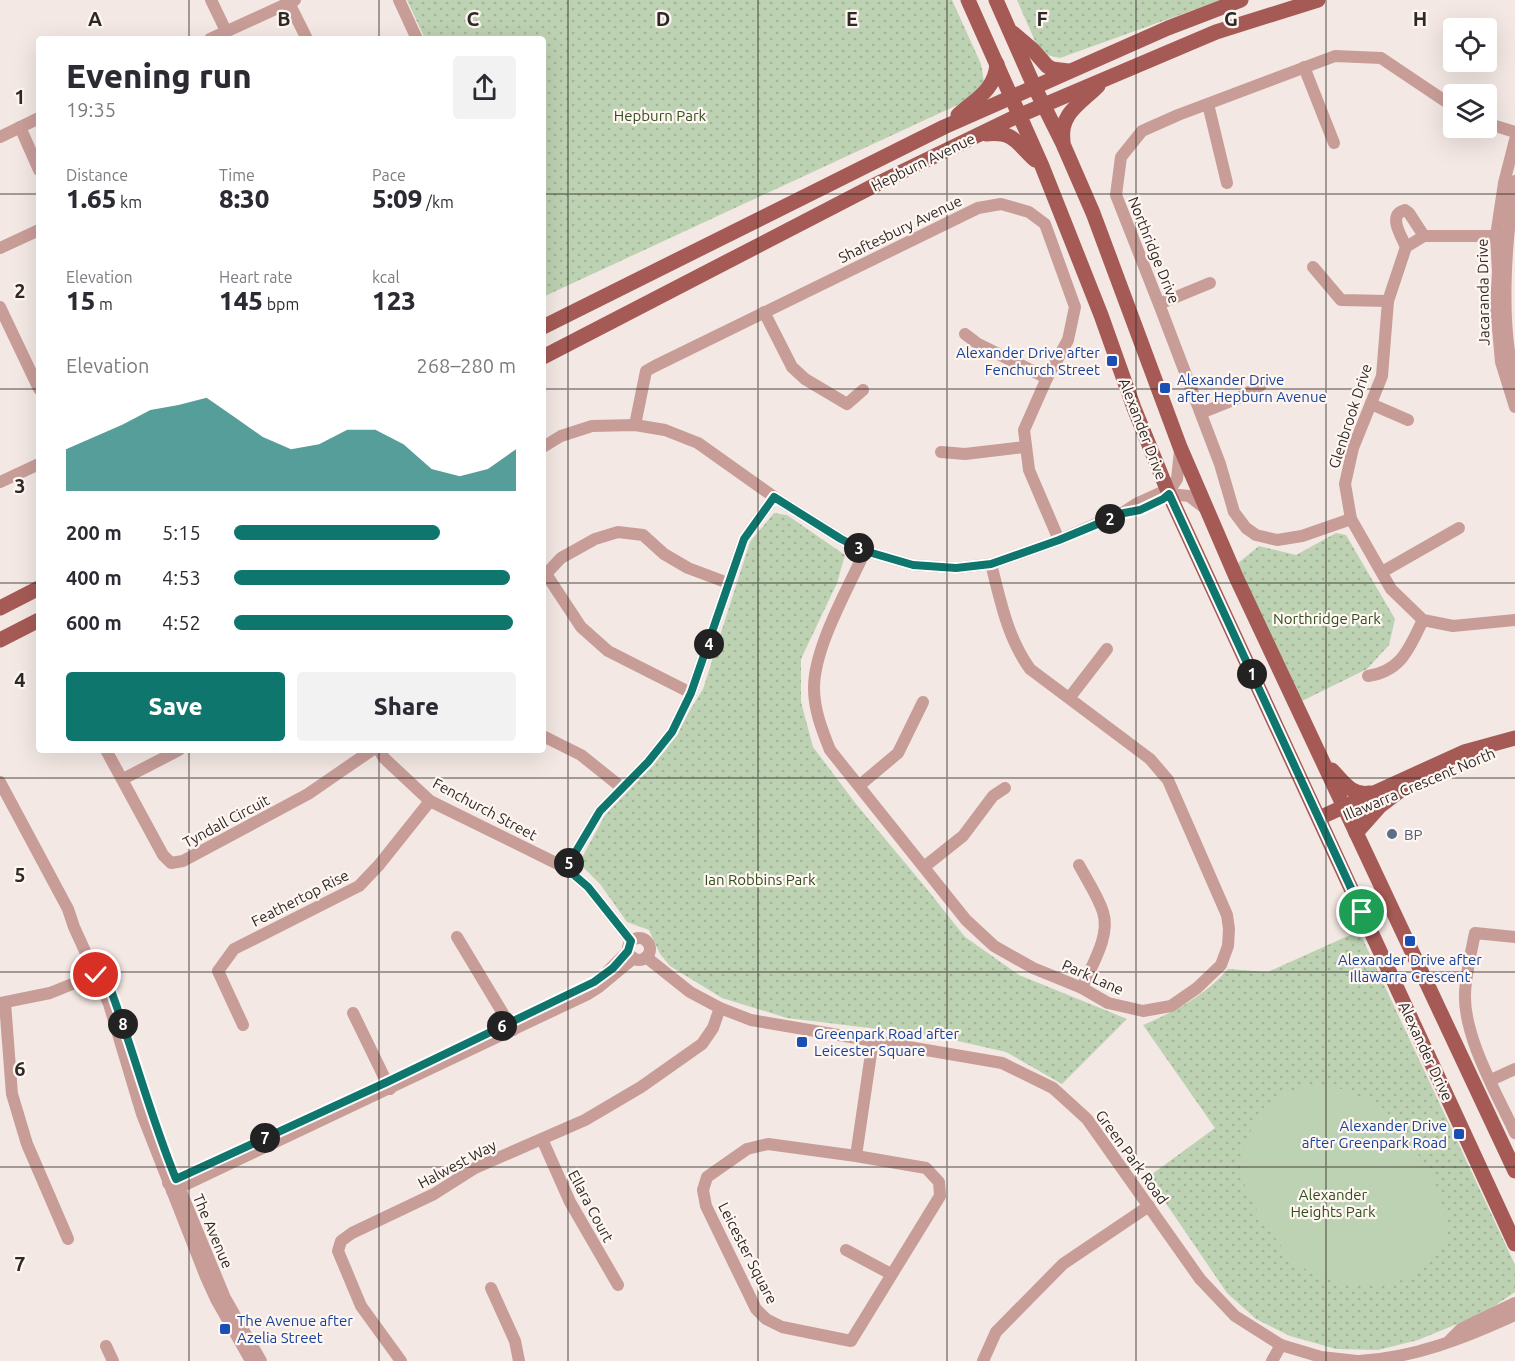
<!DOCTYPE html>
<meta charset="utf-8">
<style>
:root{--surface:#fff;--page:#f2f2f3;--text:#2b2b33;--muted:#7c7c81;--accent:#0f766e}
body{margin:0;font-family:Ubuntu,sans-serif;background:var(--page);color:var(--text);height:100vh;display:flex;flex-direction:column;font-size:22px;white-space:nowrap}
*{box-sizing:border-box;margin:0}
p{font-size:20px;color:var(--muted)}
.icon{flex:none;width:33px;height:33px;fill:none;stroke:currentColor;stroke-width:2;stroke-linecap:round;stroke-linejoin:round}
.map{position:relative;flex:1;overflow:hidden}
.drawer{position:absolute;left:36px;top:36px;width:510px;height:717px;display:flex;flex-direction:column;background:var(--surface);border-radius:6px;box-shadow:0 6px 24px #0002}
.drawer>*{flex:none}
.buttons{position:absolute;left:1443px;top:18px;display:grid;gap:12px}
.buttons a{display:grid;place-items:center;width:54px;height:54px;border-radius:6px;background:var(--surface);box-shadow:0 6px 24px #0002;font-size:30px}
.pin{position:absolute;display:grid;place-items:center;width:51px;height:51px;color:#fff;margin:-26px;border:3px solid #fff;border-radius:50%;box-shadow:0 2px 6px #0007}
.km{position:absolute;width:30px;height:30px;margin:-15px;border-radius:50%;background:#222;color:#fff;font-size:16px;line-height:30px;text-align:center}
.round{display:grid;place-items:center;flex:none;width:63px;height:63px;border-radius:6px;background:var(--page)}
.head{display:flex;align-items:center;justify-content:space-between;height:102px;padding:0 30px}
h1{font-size:33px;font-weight:800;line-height:45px}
.metrics{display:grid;grid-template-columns:repeat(3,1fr);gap:9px;height:102px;padding:6px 30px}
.metrics div{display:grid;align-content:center}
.metrics b{font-size:26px;font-weight:800}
.metrics small{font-size:16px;font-weight:400}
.metrics p{font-size:16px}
.chart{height:168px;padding:12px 30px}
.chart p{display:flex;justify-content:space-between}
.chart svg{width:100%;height:108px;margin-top:6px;fill:var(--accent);opacity:.7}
.button{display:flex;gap:12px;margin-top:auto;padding:12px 30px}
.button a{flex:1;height:69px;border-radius:6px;background:var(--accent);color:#fff;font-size:24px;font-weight:800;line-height:69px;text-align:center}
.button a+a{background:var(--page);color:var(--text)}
ul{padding:0 30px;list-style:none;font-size:20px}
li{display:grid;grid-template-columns:96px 72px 1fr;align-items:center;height:45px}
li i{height:15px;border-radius:8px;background:var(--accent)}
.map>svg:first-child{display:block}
.grass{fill:url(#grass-dots)}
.pitch{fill:#bdd2b2}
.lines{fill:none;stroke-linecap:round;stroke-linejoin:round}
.minor{stroke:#c89d98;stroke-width:12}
.major{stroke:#a55a55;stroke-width:15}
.route-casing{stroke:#fff;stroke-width:12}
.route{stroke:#0f766e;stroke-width:8}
.grid{fill:none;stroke:#2d2927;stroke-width:1.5;stroke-opacity:0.55}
.transit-dot{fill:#1a4fb4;stroke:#fff6f2;stroke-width:2}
.service-dot{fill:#5c6f8a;stroke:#fff6f2;stroke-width:2}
.labels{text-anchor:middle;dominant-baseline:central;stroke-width:4.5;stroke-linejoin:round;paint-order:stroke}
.park-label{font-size:15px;fill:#2f4e1b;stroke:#fff6f2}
.street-label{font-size:15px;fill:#2d2927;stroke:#fff6f2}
.transit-label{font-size:15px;fill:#164399;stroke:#fff6f2;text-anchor:start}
.service-label{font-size:15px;fill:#4e5e75;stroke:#fff6f2;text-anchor:start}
.grid-label{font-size:20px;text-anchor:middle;font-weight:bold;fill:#2d2927;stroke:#fff6f2;stroke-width:4.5;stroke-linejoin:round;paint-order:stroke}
</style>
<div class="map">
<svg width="1515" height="1361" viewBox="0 0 1515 1361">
<defs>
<pattern id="grass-dots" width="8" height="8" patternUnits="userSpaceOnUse" patternTransform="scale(1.5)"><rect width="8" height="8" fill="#bdd2b2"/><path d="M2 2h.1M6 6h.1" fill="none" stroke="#a3b499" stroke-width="1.8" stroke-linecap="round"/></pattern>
</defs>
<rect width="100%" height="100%" fill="#f3e8e3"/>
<g class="grass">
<path d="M 407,0 L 952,0 L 981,64 L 984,82 L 968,100 L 545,296 L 543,293 L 543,39 L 425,39 Z"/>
<path d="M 1017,0 L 1221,0 L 1060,58 L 1047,55 L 1035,41 Z"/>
<path d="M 774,513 L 787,515 L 845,555 L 837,583 L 801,659 L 801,702 L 813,747 L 856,804 L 926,888 L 965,937 L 1019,975 L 1127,1019 L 1062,1084 L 1006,1052 L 936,1036 L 787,1018 L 722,998 L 670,966 L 660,954 L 649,930 L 627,922 L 600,884 L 579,863 L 605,815 L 665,751 L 703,689 L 750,542 Z"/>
<path d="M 1336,533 L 1346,535 L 1395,619 L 1389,645 L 1367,669 L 1302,701 L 1237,564 L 1259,546 L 1296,555 Z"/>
<path d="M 1359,931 L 1515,1265 L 1515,1292 L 1484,1313 L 1418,1340 L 1378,1350 L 1336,1349 L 1290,1336 L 1256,1319 L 1227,1293 L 1148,1177 L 1215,1128 L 1143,1025 C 1174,1012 1206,995 1228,969 L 1268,972 Z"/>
</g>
<path class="pitch" d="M 1304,1085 L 1342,1089 L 1374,1104 L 1401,1129 L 1434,1178 L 1445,1217 L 1446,1241 C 1434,1255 1420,1274 1402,1280 C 1371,1291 1328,1285 1301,1266 C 1280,1251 1245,1197 1241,1171 C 1238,1157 1256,1113 1267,1105 C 1277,1097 1292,1091 1304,1085 Z"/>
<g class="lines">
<g class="minor">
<path d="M 211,0 L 226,31"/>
<path d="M 399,0 L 417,39"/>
<path d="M 289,3 L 307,39"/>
<path d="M 210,39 L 295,0"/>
<path d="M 1304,67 L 1334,143"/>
<path d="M 1208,104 L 1227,183"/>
<path d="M 1486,123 L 1515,132"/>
<path d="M 20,127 L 39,170"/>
<path d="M 0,137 L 39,118"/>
<path d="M 1515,140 L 1504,183 L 1496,236 L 1498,272 L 1496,306 L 1501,362 L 1515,407"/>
<path d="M 1515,181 C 1506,240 1499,323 1515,381"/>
<path d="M 1507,236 L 1424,236 L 1406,247 L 1388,301 L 1382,376 L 1353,448 L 1345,484 L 1351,519 L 1391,589 L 1423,620 L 1453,626 L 1515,620"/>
<path d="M 1406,247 C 1401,235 1387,215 1405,210 L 1409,213 L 1424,236"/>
<path d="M 0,248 L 39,230"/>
<path d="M 1313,267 L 1341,300 L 1388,301"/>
<path d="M 1159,304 L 1210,283"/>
<path d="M 0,307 L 39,389"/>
<path d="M 764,312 L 792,367 L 805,379 L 847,404 L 863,390"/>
<path d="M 965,334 L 978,344 L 1047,378"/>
<path d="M 1371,404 L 1408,420"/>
<path d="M 1201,413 L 1241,397 L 1261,385"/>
<path d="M 635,425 L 646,371 L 655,366 L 978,208 L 1001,204 L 1029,212 L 1045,224 L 1075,307 L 1068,340 L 1047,378 L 1024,430 L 1029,470 L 1059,540"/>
<path d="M 543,447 L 561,436 L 592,426 L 635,425 L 665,430 L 698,443 L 774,497 L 841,539 L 865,551 L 913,565 L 956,568 L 991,564 L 1059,540 L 1124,512 L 1136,504 L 1160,493 L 1189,496 L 1206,509"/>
<path d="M 941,452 L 965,454 L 1025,447"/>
<path d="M 0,482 L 39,464"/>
<path d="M 1164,498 L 1177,479 L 1180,451"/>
<path d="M 1351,519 L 1302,536 L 1277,540 L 1256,535 L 1246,528 L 1234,512 L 1220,464 L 1159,304 L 1116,195 L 1121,157 L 1142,131 L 1178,115 L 1335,56 L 1381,58 L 1454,107"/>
<path d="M 865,551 C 848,589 814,647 814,688 C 814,710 822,730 830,750 L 966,920 L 994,946 L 1033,968 L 1082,988 L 1108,1003 L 1143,1011 L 1171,1006 L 1197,988 L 1221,965 L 1228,946 L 1229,929 L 1227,915 L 1168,780 L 1150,759 L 1030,669 C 1007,637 1001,602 991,564"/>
<path d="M 1382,572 L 1459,528"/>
<path d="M 546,574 L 561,558 L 595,539 L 618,532 L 643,535 L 664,554 L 688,568 L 728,583"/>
<path d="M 546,574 L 581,627 L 608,651 L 691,693"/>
<path d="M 1368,676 C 1402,671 1409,648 1423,620"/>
<path d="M 1070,697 L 1107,649"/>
<path d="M 543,736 L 581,755 L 621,787"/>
<path d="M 106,750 L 163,855 L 171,863 L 183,861 L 308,794 L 372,750"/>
<path d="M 379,750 L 384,758 L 430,801 L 566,868 L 588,887 L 631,941"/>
<path d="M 123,779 L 179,750"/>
<path d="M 0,782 L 68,909 L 74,927 L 109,1004 L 142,1114 L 206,1277 L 216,1299 L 251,1361"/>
<path d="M 860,785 L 898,753 L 923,702"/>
<path d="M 1079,865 C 1087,880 1098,896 1103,912 C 1111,936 1091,966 1082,988"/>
<path d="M 924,867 L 963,836 L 993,796 L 1005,788"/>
<path d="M 566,868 L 600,811 L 648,762 L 672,732 L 691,693 L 744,539 L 774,497"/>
<path d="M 457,937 L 513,1030"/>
<path d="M 1515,937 L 1475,933 C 1471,953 1466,973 1465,993 C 1463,1036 1497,1094 1515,1133"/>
<circle cx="639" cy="949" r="11"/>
<path d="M 646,957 L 690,992 L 720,1008 L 751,1020 L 1002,1063 L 1053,1088 L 1087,1119 L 1200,1279 L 1235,1316 L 1281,1345 L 1321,1357 L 1357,1361"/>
<path d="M 608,971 L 628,951"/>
<path d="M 0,1003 L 50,993 L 102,972"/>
<path d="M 5,1003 L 12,1094 L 27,1144 L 68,1239"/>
<path d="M 353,1013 L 390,1089"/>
<path d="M 243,1025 L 218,971 L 234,949 L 359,886 L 379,865 L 430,801"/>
<path d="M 1491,1080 L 1515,1069"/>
<path d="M 143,1088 L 160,1141 L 225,1298 L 261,1361"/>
<path d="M 542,1139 L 570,1202 L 618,1285"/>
<path d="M 856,1156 L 926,1168 L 939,1182 L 940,1196 L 851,1341 L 782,1327 L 766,1319 L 756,1309 L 706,1206 L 703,1190 L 707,1177 L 747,1149 L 768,1144 L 856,1156 L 873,1040"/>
<path d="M 168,1183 L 318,1114"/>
<path d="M 172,1191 L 588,994 L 599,987 L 634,958"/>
<path d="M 846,1250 L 891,1274"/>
<path d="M 491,1288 L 515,1341 L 519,1361"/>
<path d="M 1450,1340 L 1461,1329 L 1515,1303"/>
<path d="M 106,1346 L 113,1361"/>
<path d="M 401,1361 L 361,1306 L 338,1251 L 341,1241 L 352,1233 L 434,1194 L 475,1168 L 585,1120 L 641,1087 L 702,1044 L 713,1028 L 720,1008"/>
<path d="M 983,1361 L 996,1332 L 1063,1264 L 1149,1206"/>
<path d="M 1272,1361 L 1281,1345"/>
<path d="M 1359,1361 C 1414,1358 1465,1338 1515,1315"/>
</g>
<g class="major">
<path d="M 968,0 L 1042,166 L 1101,315 L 1134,408 L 1169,494 L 1515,1244"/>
<path d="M 996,0 L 1034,86 L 1063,144 L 1093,213 L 1180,447 L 1236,577 L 1515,1171"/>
<path d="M 1013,33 L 1033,50 L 1047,66 L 1052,69 L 1068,71"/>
<path d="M 958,115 C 976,99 995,90 997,64"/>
<path d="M 986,134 C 1015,131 1016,143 1035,160"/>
<path d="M 1063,141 C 1059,114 1081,103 1098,86"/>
<path d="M 543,327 L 944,127 L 1168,28 L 1241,0"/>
<path d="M 543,357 L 881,182 L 1011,119 L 1216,32 L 1318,0"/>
<path d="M 0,608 L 39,588"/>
<path d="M 0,640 L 39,620"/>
<path d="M 1332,770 C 1344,783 1352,796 1370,793"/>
<path d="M 1319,818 L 1464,752 L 1515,738"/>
<path d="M 1356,833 L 1380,806 L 1401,790"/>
</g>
</g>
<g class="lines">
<defs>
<path id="route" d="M 96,975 L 104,972 C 131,1040 148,1111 176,1179 L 387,1082 L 594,982 L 613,968 L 628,951 L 631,941 L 588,887 L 566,868 L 600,811 L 648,762 L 672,732 L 691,693 L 744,539 L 774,497 L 841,539 L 865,551 L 913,565 L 956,568 L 991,564 L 1059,540 L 1124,513 L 1140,510 L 1163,499 L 1169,494 L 1362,912"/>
</defs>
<use href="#route" class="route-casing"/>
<use href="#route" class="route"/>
</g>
<path class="grid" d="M 189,0 L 189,39M 379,0 L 379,39M 568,0 L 568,1361M 758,0 L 758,1361M 947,0 L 947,1361M 1136,0 L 1136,1361M 1326,0 L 1326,1361M 0,194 L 39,194M 543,194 L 1515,194M 0,389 L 39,389M 543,389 L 1515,389M 0,583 L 39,583M 543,583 L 1515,583M 189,750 L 189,1361M 379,750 L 379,1361M 0,778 L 1515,778M 0,972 L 1515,972M 0,1167 L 1515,1167"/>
<g class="transit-dot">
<rect x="1106" y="355" width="12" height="12" rx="3"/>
<rect x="1159" y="382" width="12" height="12" rx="3"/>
<rect x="1404" y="935" width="12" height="12" rx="3"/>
<rect x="796" y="1036" width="12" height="12" rx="3"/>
<rect x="1453" y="1128" width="12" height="12" rx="3"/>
<rect x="219" y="1323" width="12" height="12" rx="3"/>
</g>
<circle class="service-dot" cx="1392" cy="834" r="6"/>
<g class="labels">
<g class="park-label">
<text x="660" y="115">Hepburn Park</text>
<text x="1327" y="618">Northridge Park</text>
<text x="760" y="879">Ian Robbins Park</text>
<text x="1333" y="1194">Alexander<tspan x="1333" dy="17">Heights Park</tspan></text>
</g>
<g class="street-label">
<text transform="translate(923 162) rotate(-26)">Hepburn Avenue</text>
<text transform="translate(900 229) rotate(-26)">Shaftesbury Avenue</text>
<text transform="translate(1154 250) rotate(68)">Northridge Drive</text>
<text transform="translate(1483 292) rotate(-91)">Jacaranda Drive</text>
<text transform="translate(1350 416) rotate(-72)">Glenbrook Drive</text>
<text transform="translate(1143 429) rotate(69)">Alexander Drive</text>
<text transform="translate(1419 784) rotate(-23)">Illawarra Crescent North</text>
<text transform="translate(485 809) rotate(28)">Fenchurch Street</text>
<text transform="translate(226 821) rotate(-28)">Tyndall Circuit</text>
<text transform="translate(300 898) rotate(-27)">Feathertop Rise</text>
<text transform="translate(1093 977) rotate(24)">Park Lane</text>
<text transform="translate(1426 1051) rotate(65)">Alexander Drive</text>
<text transform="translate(1132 1157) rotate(54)">Green Park Road</text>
<text transform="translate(457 1164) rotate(-28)">Halwest Way</text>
<text transform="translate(591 1206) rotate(62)">Ellara Court</text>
<text transform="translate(213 1231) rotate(67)">The Avenue</text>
<text transform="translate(748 1253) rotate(63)">Leicester Square</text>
</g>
<g class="transit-label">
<text x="1100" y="352" text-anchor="end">Alexander Drive after<tspan x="1100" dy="17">Fenchurch Street</tspan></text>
<text x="1177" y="379">Alexander Drive<tspan x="1177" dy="17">after Hepburn Avenue</tspan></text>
<text x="1410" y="959" text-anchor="middle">Alexander Drive after<tspan x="1410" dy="17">Illawarra Crescent</tspan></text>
<text x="814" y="1033">Greenpark Road after<tspan x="814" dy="17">Leicester Square</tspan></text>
<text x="1447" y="1125" text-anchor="end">Alexander Drive<tspan x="1447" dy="17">after Greenpark Road</tspan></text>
<text x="237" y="1320">The Avenue after<tspan x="237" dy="17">Azelia Street</tspan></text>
</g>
<g class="service-label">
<text x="1404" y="834">BP</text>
</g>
</g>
<g class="grid-label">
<text x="95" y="26">A</text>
<text x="284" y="26">B</text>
<text x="473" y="26">C</text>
<text x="663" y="26">D</text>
<text x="852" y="26">E</text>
<text x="1042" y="26">F</text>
<text x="1231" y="26">G</text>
<text x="1420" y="26">H</text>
<text x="20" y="104">1</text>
<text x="20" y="298">2</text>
<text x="20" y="493">3</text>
<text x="20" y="687">4</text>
<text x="20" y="882">5</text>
<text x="20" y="1076">6</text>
<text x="20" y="1271">7</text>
</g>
</svg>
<div class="buttons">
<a><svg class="icon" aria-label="locate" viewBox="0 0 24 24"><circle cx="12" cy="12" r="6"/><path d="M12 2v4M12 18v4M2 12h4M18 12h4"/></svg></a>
<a><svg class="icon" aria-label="layers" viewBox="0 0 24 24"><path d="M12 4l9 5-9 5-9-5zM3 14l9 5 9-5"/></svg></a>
</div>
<div class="pin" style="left:1362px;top:912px;background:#1e9e55"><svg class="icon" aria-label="arrive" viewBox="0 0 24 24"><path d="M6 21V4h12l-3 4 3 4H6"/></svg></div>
<div class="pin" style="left:96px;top:975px;background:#d93025"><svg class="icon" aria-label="check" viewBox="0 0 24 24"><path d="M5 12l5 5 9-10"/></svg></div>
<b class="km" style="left:1252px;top:674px">1</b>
<b class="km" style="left:1110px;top:519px">2</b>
<b class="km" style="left:859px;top:548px">3</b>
<b class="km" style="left:709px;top:644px">4</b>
<b class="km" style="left:569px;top:863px">5</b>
<b class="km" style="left:502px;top:1026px">6</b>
<b class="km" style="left:265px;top:1138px">7</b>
<b class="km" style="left:123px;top:1024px">8</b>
<section class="drawer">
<div class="head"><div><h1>Evening run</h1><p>19:35</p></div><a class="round"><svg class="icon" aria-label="share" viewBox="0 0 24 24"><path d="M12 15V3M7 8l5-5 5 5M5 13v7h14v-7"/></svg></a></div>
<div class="metrics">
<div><p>Distance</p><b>1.65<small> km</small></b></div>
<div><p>Time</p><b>8:30</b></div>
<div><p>Pace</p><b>5:09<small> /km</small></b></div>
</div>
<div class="metrics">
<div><p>Elevation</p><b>15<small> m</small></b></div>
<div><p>Heart rate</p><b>145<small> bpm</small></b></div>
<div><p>kcal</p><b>123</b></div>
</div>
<div class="chart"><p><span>Elevation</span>268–280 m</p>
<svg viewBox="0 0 160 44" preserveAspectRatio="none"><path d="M0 44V27L10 22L20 17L30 11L40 9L50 6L60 14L70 22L80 27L90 25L100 19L110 19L120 25L130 35L140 38L150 35L160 27V44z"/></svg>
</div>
<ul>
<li><b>200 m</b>5:15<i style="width:73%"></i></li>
<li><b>400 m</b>4:53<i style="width:98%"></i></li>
<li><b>600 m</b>4:52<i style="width:99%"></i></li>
</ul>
<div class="button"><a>Save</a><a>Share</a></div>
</section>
</div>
